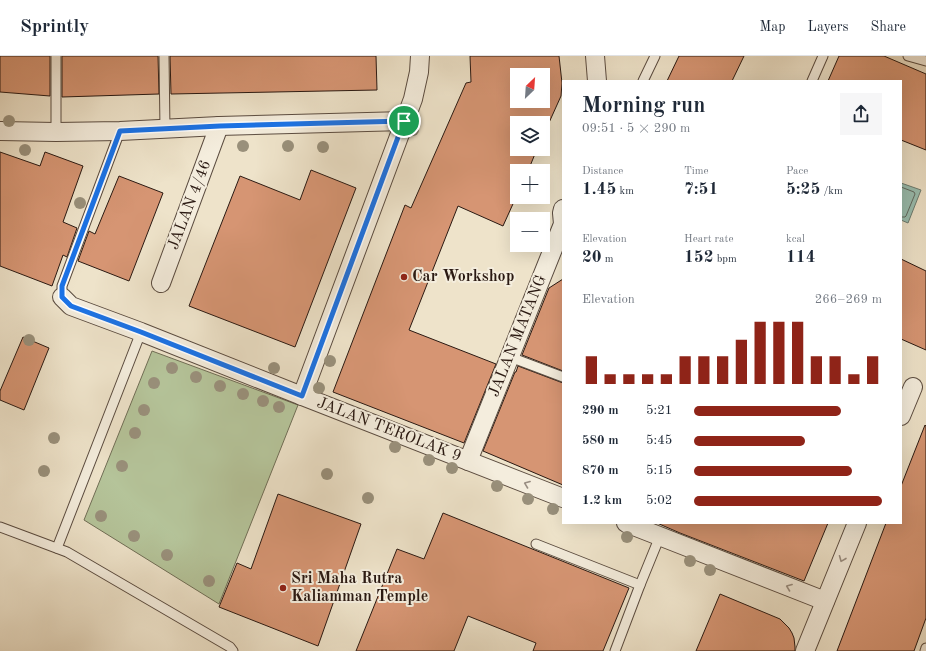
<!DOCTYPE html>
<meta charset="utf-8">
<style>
:root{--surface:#fff;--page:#f6f6f7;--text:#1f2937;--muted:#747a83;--line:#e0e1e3;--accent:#8f2418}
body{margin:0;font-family:"Old Standard TT",serif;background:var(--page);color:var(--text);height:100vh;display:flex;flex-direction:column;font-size:15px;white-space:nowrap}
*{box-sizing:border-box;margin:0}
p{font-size:13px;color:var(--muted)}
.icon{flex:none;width:22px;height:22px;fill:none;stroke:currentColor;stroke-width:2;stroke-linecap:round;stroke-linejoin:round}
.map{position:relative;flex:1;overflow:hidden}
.drawer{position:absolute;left:562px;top:24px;width:340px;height:444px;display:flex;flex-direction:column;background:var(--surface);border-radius:0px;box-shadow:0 4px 16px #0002}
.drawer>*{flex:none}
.needle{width:26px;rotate:25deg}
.tools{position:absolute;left:510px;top:12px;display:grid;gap:8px}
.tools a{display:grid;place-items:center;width:40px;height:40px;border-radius:0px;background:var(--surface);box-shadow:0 4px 16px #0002;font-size:20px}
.pin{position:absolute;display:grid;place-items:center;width:34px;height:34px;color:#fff;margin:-17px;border:2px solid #fff;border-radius:50%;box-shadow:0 1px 4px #0007}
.round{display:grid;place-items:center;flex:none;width:42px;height:42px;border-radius:0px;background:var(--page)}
.head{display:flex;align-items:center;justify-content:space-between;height:68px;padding:0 20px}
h1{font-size:22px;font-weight:600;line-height:30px}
.figures{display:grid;grid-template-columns:repeat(3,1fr);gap:6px;height:68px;padding:4px 20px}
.figures div{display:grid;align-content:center}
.figures b{font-size:17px;font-weight:600}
.figures small{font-size:11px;font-weight:400}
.figures p{font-size:11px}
.chart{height:112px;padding:8px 20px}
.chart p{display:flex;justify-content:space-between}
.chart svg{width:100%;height:72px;margin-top:4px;stroke:var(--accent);stroke-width:6}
ul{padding:0 20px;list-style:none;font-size:13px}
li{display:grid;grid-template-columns:64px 48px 1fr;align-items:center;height:30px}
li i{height:10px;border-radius:5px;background:var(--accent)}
header{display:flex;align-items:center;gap:24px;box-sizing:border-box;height:56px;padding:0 20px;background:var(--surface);border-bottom:1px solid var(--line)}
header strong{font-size:19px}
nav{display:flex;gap:22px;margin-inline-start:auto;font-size:14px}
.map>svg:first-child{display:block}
.green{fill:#b5c49a;stroke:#706e56}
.water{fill:#9abfb1;stroke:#6d7d71}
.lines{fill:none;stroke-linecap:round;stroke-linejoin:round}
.shore{stroke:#626c62;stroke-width:1}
.building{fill:#d69573;stroke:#2a1912;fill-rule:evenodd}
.lane-casing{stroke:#5b4c40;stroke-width:11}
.street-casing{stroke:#5b4c40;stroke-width:20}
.lane{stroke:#f4eddd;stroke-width:9}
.street{stroke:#f4eddd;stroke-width:18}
.tree{fill:#99907b}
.oneway{stroke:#998e82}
.route-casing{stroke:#fff;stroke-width:8}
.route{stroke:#1a73e8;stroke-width:5}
.poi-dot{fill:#8f2418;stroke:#f4eddd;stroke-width:1.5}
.labels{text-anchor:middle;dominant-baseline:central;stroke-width:4;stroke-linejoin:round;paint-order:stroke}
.street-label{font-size:16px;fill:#2a1912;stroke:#f4eddd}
.poi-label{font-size:16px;font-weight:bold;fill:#2a1912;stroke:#f4eddd;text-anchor:start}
</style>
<header>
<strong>Sprintly</strong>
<nav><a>Map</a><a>Layers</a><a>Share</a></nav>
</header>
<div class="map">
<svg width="926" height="595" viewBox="0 0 926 595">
<rect width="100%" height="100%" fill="#eee3ca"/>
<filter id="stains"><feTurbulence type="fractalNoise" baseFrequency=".005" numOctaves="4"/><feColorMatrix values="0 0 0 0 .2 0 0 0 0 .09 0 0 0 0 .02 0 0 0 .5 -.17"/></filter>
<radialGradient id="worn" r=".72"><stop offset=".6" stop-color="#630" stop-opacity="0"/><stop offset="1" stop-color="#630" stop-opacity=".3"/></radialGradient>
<path class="green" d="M 152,295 L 298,349 L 219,548 L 84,464 Z"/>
<path class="water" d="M 901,127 L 921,134 L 908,167 L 901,164 Z"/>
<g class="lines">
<path class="shore" d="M 901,131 L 914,136 L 915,138 L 906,160 L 905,161 L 901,161"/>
</g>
<g class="building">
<path d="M 0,0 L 50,0 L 50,40 L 0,36 Z"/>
<path d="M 62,0 L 158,0 L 159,38 L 62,41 Z"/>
<path d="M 170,0 L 376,0 L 377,34 L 171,38 Z"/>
<path d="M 470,0 L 559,0 L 562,27 L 561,40 L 543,80 L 543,67 L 517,67 L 517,93 L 537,93 L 528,115 L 517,115 L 517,139 L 503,170 L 458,150 L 409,274 L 496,308 L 464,387 L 333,336 L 405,149 L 411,152 L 466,27 L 471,26 ZM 517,19 L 543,19 L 543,45 L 517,45 Z"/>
<path d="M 679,0 L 744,0 L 732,25 L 667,25 Z"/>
<path d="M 839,0 L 884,0 L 926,18 L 926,94 L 901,84 L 901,25 L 828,25 Z"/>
<path d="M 0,96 L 40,110 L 45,96 L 83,110 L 63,166 L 77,172 L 67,201 L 63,199 L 52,230 L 0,210 Z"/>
<path d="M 311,114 L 356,132 L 295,291 L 189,250 L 240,120 L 300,144 Z"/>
<path d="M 119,120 L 163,137 L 129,225 L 78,205 L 89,175 L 95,178 Z"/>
<path d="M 901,203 L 926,215 L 926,294 L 901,283 Z"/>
<path d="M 563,223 L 563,315 L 522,299 L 549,232 Z"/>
<path d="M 23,281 L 49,292 L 24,354 L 0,344 L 0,335 Z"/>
<path d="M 518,310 L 563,327 L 563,429 L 483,395 L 515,316 L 516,316 Z"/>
<path d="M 925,369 L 926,370 L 926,562 L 914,595 L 837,595 L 886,467 L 901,467 L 901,430 Z"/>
<path d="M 278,438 L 361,468 L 318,590 L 219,551 L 237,507 L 251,513 Z"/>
<path d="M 443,457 L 629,532 L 603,595 L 533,595 L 536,587 L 468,560 L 454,595 L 356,595 L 397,493 L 424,503 Z"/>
<path d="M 657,467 L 828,467 L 804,525 L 680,477 Z"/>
<path d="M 720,538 L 780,563 L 789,572 L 792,577 L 794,582 L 795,591 L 795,595 L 696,595 Z"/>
</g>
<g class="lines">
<defs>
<g id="lane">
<path d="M 164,0 L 165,73"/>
<path d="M 908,0 L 926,5"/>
<path d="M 643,25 L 655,0"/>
<path d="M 812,25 L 823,0"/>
<path d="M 56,76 L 56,0"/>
<path d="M 62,241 L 62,230 L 120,75"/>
<path d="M 510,301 L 563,321"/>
<path d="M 0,471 L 67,496 L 230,591 L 233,595"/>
<path d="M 536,488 L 640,529"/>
<path d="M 57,492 L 141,276"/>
<path d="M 615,595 L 640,529 L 660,480"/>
<path d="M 925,595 L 926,592"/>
</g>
<g id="street">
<path d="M 595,0 L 597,25"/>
<path d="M 0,75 L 56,76 L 120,75 L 219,70 L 405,65"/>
<path d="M 161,227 L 219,70"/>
<path d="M 62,241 L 71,250 L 141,276 L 302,340 L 563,442"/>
<path d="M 302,340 L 413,43 L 419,16 L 420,0"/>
<path d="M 901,360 L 913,331"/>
<path d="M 468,405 L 563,168 L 562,157 L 563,153"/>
<path d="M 626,467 L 825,545"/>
<path d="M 805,595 L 857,467"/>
</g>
</defs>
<use href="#lane" class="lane-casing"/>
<use href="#street" class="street-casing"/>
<use href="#lane" class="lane"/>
<use href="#street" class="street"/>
</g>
<g class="tree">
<circle cx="9" cy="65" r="6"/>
<circle cx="413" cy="74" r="6"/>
<circle cx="243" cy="90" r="6"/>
<circle cx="288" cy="90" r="6"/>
<circle cx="323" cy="91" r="6"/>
<circle cx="25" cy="94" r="6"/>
<circle cx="80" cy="147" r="6"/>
<circle cx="29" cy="284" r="6"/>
<circle cx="330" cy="305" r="6"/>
<circle cx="172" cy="312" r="6"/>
<circle cx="274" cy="312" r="6"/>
<circle cx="196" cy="321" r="6"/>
<circle cx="154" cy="327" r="6"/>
<circle cx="220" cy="330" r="6"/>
<circle cx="319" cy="332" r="6"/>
<circle cx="243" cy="338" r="6"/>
<circle cx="263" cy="345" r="6"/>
<circle cx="279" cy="351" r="6"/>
<circle cx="144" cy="354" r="6"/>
<circle cx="135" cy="377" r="6"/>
<circle cx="54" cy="382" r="6"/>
<circle cx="395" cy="391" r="6"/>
<circle cx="429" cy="404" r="6"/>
<circle cx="122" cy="410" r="6"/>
<circle cx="452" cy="412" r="6"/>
<circle cx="44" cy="415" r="6"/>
<circle cx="327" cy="418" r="6"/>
<circle cx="497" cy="430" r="6"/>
<circle cx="368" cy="442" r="6"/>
<circle cx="528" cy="443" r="6"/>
<circle cx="553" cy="453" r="6"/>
<circle cx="101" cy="460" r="6"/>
<circle cx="134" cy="480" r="6"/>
<circle cx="627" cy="481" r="6"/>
<circle cx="167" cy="499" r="6"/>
<circle cx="690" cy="505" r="6"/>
<circle cx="710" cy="514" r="6"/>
<circle cx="209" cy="525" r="6"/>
</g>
<defs><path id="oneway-chevron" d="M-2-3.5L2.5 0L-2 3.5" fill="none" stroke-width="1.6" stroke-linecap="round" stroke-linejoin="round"/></defs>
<g class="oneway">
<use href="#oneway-chevron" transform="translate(527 428) rotate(-159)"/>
<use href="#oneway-chevron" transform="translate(842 503) rotate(112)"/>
<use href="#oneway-chevron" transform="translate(789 531) rotate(-159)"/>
</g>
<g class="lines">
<defs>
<path id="route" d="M 404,65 L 302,340 L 141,276 L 71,250 L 62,241 L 62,230 L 120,75 L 220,70 Z"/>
</defs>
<use href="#route" class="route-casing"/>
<use href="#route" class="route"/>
</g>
<g class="poi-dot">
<circle cx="404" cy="221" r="4"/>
<circle cx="283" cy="532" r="4"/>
</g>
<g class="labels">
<g class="street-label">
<text transform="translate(190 149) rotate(-69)">JALAN 4/46</text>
<text transform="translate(518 280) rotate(-68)">JALAN MATANG</text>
<text transform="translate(389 374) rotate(21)">JALAN TEROLAK 9</text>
</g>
<g class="poi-label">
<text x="412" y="221">Car Workshop</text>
<text x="291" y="523">Sri Maha Rutra<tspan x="291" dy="18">Kaliamman Temple</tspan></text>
</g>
</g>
<rect width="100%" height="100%" filter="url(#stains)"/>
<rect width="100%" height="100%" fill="url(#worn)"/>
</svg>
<div class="tools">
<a><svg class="needle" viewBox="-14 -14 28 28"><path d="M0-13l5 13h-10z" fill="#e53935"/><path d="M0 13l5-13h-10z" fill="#747a83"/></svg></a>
<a><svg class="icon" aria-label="layers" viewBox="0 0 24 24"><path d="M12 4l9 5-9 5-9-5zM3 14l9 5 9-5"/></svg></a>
<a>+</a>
<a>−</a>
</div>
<div class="pin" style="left:404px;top:65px;background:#1e9e55"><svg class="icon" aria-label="arrive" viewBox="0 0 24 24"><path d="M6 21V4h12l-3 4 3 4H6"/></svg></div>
<section class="drawer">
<div class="head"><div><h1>Morning run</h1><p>09:51 · 5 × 290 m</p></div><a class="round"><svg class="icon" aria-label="share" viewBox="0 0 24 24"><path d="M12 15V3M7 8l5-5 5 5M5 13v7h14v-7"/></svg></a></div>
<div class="figures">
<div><p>Distance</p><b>1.45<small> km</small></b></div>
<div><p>Time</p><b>7:51</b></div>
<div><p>Pace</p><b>5:25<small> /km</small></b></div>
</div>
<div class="figures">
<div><p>Elevation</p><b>20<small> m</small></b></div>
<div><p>Heart rate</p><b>152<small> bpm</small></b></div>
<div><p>kcal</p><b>114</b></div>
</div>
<div class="chart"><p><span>Elevation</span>266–269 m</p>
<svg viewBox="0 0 160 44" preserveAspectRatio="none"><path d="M5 44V27M15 44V38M25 44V38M35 44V38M45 44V38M55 44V27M65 44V27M75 44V27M85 44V17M95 44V6M105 44V6M115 44V6M125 44V27M135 44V27M145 44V38M155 44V27"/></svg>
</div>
<ul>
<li><b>290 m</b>5:21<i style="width:78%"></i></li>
<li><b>580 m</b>5:45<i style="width:59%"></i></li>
<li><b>870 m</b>5:15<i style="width:84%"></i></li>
<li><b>1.2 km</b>5:02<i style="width:100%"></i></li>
</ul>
</section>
</div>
